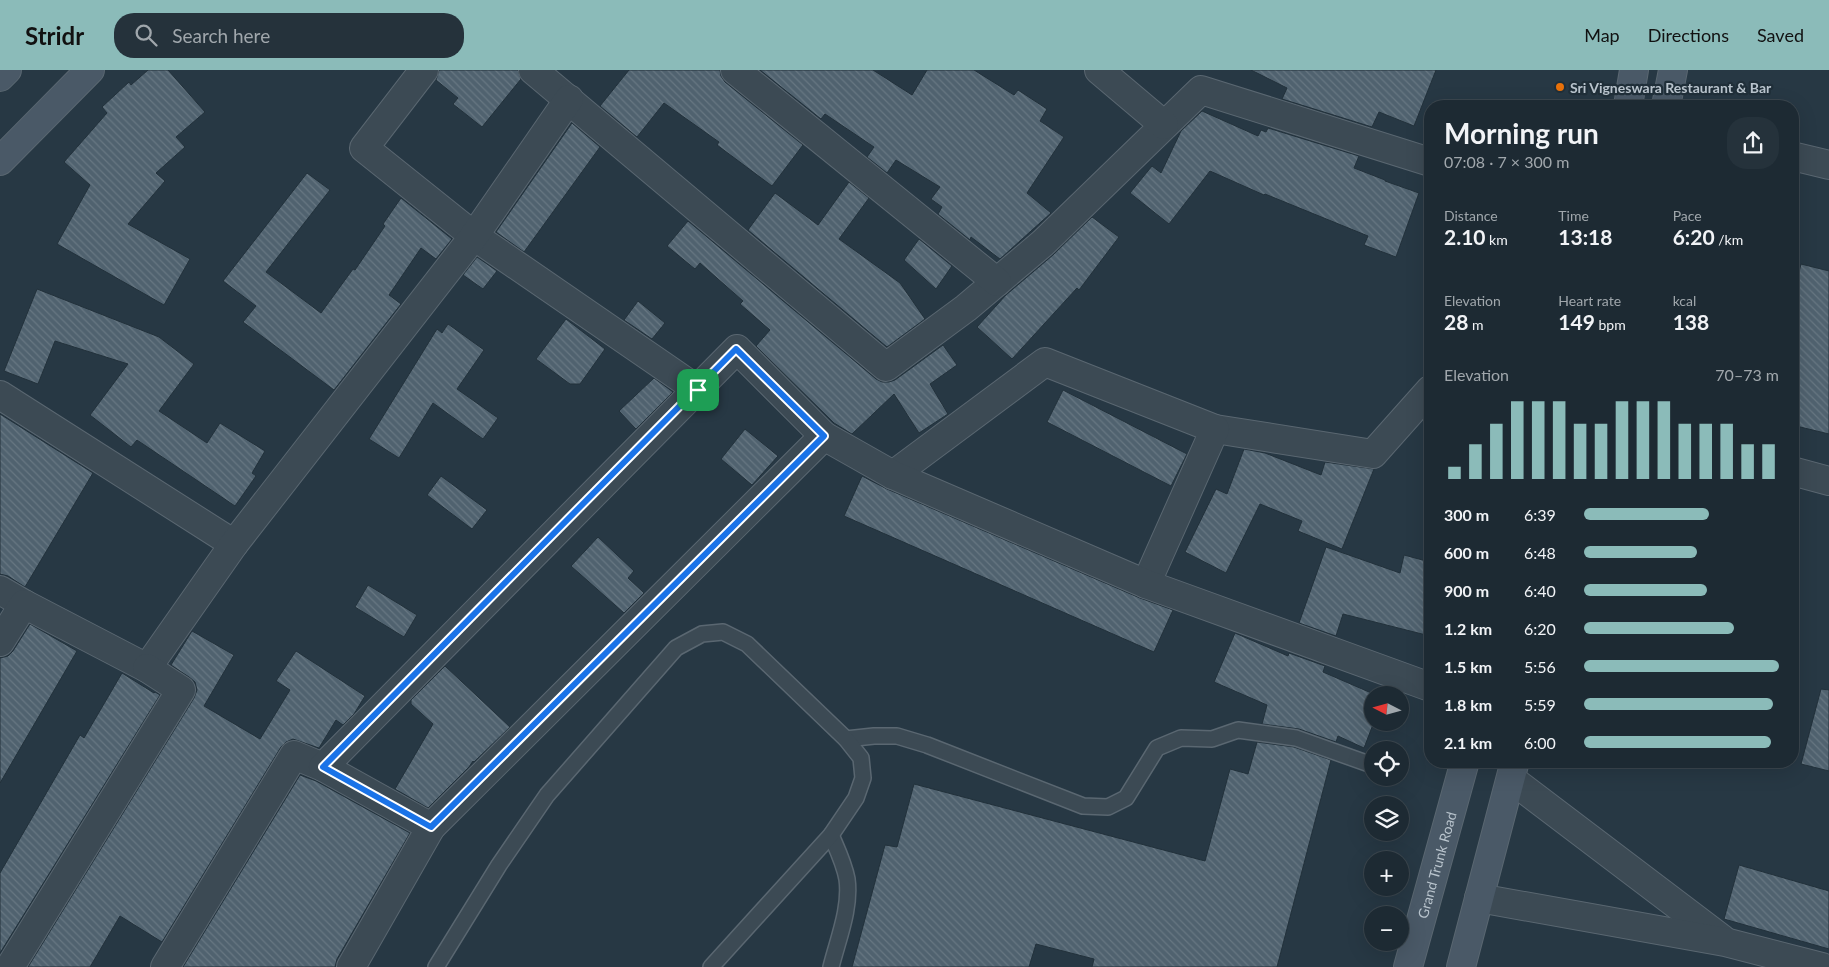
<!DOCTYPE html>
<meta charset="utf-8">
<style>
:root{--surface:#1d2a33;--page:#25323b;--text:#f1f3f6;--muted:#a0a7ac;--line:#3b464e;--accent:#8bbbb9}
body{margin:0;font-family:Lato,sans-serif;background:var(--page);color:var(--text);height:100vh;display:flex;flex-direction:column;font-size:19px;white-space:nowrap}
*{box-sizing:border-box;margin:0}
p{font-size:16px;color:var(--muted)}
.icon{flex:none;width:28px;height:28px;fill:none;stroke:currentColor;stroke-width:2;stroke-linecap:round;stroke-linejoin:round}
.map{position:relative;flex:1;overflow:hidden}
.panel{position:absolute;left:1424px;top:30px;width:375px;height:668px;display:flex;flex-direction:column;background:var(--surface);border-radius:20px;box-shadow:0 5px 20px #0002,0 0 0 1px var(--line)}
.panel>*{flex:none}
.needle{width:32px;rotate:276deg}
.tools{position:absolute;left:1364px;top:616px;display:grid;gap:10px}
.tools a{display:grid;place-items:center;width:45px;height:45px;border-radius:50%;background:var(--surface);box-shadow:0 5px 20px #0002,0 0 0 1px var(--line);font-size:25px}
.pin{position:absolute;display:grid;place-items:center;width:42px;height:42px;color:#fff;margin:-21px;border-radius:10px;box-shadow:0 2px 8px #0006}
.round{display:grid;place-items:center;flex:none;width:52px;height:52px;border-radius:20px;background:var(--page)}
.overview{display:flex;align-items:center;justify-content:space-between;height:85px;padding:0 20px}
h1{font-size:28px;font-weight:700;line-height:38px}
.stats{display:grid;grid-template-columns:repeat(3,1fr);gap:8px;height:85px;padding:5px 20px}
.stats div{display:grid;align-content:center}
.stats b{font-size:21px;font-weight:700}
.stats small{font-size:14px;font-weight:400}
.stats p{font-size:14px}
.chart{height:140px;padding:10px 20px}
.chart p{display:flex;justify-content:space-between}
.chart svg{width:100%;height:90px;margin-top:5px;stroke:var(--accent);stroke-width:6}
ul{padding:0 20px;list-style:none;font-size:16px}
li{display:grid;grid-template-columns:80px 60px 1fr;align-items:center;height:38px}
li i{height:12px;border-radius:6px;background:var(--accent)}
header{display:flex;align-items:center;gap:30px;box-sizing:border-box;height:70px;padding:0 25px;background:var(--accent);color:#111}
header strong{font-size:24px}
nav{display:flex;gap:28px;margin-inline-start:auto;font-size:18px}
.search{width:350px;height:45px;background:var(--page);display:flex;align-items:center;gap:12px;box-sizing:border-box;padding:0 18px;border-radius:20px;color:var(--muted);font-size:19px}
.map>svg:first-child{display:block}
.building{fill:url(#building-back-hatch);stroke:#22313b}
.lines{fill:none;stroke-linecap:round;stroke-linejoin:round}
.lane-casing{stroke:#5a6771;stroke-width:18}
.street-casing{stroke:#5a6771;stroke-width:30}
.secondary-casing{stroke:#5a6771;stroke-width:30}
.lane{stroke:#3c4a54;stroke-width:15}
.street{stroke:#3c4a54;stroke-width:28}
.secondary{stroke:#4a5967;stroke-width:28}
.route-casing{stroke:#fff;stroke-width:10}
.route{stroke:#1a73e8;stroke-width:6}
.food-dot{fill:#e8710a;stroke:#202f39;stroke-width:2}
.labels{text-anchor:middle;dominant-baseline:central;stroke-width:4.5;stroke-linejoin:round;paint-order:stroke}
.poi-label{font-size:14px;font-weight:bold;fill:#b9c4cd;stroke:#202f39;text-anchor:start}
.street-label{font-size:14px;fill:#b9c4cd;stroke:#202f39}
</style>
<header>
<strong>Stridr</strong>
<div class="search"><svg class="icon" aria-label="search" viewBox="0 0 24 24"><circle cx="10" cy="10" r="6"/><path d="M15 15l6 6"/></svg>Search here</div>
<nav><a>Map</a><a>Directions</a><a>Saved</a></nav>
</header>
<div class="map">
<svg width="1829" height="897" viewBox="0 0 1829 897">
<defs>
<pattern id="building-back-hatch" width="6" height="6" patternUnits="userSpaceOnUse" patternTransform="scale(1.25)"><rect width="6" height="6" fill="#50626f"/><path d="M-1 5l2 2M0 0l6 6M5-1l2 2" fill="none" stroke="#677782"/></pattern>
</defs>
<rect width="100%" height="100%" fill="#273844"/>
<g class="building">
<path d="M 148,0 L 168,0 L 205,42 L 176,67 L 185,77 L 156,103 L 165,111 L 128,154 L 190,189 L 164,235 L 57,174 L 90,115 L 64,92 L 107,43 L 102,37 L 129,12 L 131,15 Z"/>
<path d="M 439,0 L 518,0 L 521,9 L 482,57 L 453,34 L 458,28 L 436,10 Z"/>
<path d="M 629,0 L 720,0 L 721,6 L 725,12 L 803,75 L 772,116 L 717,75 L 719,72 L 664,33 L 637,67 L 600,36 Z"/>
<path d="M 760,0 L 873,0 L 912,25 L 927,0 L 974,0 L 1014,25 L 1018,20 L 1047,39 L 1040,51 L 1064,67 L 1027,123 L 1051,143 L 1000,189 L 971,167 L 970,170 L 938,144 L 942,137 L 931,129 L 940,117 L 896,90 L 887,103 L 867,87 L 874,77 L 825,44 L 821,49 Z"/>
<path d="M 1251,0 L 1436,0 L 1414,56 L 1379,42 L 1372,57 L 1282,29 L 1287,18 Z"/>
<path d="M 1202,41 L 1258,66 L 1261,60 L 1266,62 L 1268,58 L 1359,86 L 1354,98 L 1385,110 L 1385,111 L 1419,123 L 1396,187 L 1364,175 L 1368,166 L 1265,124 L 1264,125 L 1210,101 L 1169,154 L 1130,123 L 1152,96 L 1161,103 L 1181,61 Z"/>
<path d="M 572,53 L 600,77 L 524,182 L 496,162 Z"/>
<path d="M 307,103 L 330,120 L 266,202 L 321,243 L 353,199 L 355,200 L 385,156 L 383,154 L 401,128 L 452,169 L 436,189 L 421,178 L 389,225 L 401,234 L 334,320 L 243,252 L 256,236 L 223,211 Z"/>
<path d="M 849,112 L 869,128 L 839,169 L 900,213 L 925,249 L 887,277 L 748,160 L 775,123 L 818,155 Z"/>
<path d="M 1092,147 L 1119,167 L 1079,220 L 1077,218 L 1012,289 L 977,257 L 1006,225 L 1053,185 Z"/>
<path d="M 688,151 L 876,309 L 882,312 L 889,312 L 895,310 L 943,275 L 957,295 L 930,314 L 948,344 L 919,363 L 894,324 L 852,364 L 834,353 L 756,276 L 770,260 L 740,234 L 743,231 L 700,193 L 695,199 L 667,176 Z"/>
<path d="M 919,169 L 952,196 L 936,219 L 904,190 Z"/>
<path d="M 477,187 L 497,201 L 483,219 L 463,205 Z"/>
<path d="M 1801,194 L 1829,201 L 1829,364 L 1792,355 L 1792,230 Z"/>
<path d="M 37,219 L 159,267 L 194,294 L 159,341 L 207,373 L 220,353 L 265,381 L 252,403 L 256,406 L 235,436 L 137,370 L 131,377 L 90,345 L 128,294 L 55,271 L 38,314 L 4,301 Z"/>
<path d="M 638,231 L 665,253 L 652,269 L 624,250 Z"/>
<path d="M 566,249 L 605,279 L 580,314 L 570,314 L 536,289 Z"/>
<path d="M 448,254 L 484,280 L 457,319 L 498,348 L 483,369 L 433,333 L 399,388 L 369,369 L 437,259 L 442,263 Z"/>
<path d="M 654,308 L 673,322 L 636,359 L 619,341 Z"/>
<path d="M 1063,320 L 1187,384 L 1171,416 L 1047,352 Z"/>
<path d="M 0,344 L 93,403 L 25,517 L 8,506 L 0,504 Z"/>
<path d="M 745,359 L 778,386 L 752,415 L 721,389 Z"/>
<path d="M 1244,379 L 1265,383 L 1321,405 L 1325,392 L 1374,399 L 1342,479 L 1298,461 L 1302,451 L 1260,434 L 1226,503 L 1185,482 L 1216,419 L 1227,424 Z"/>
<path d="M 441,406 L 487,440 L 472,459 L 427,425 Z"/>
<path d="M 862,406 L 887,419 L 1140,528 L 1173,540 L 1154,582 L 844,446 Z"/>
<path d="M 598,467 L 634,501 L 628,508 L 644,523 L 624,543 L 571,496 Z"/>
<path d="M 1326,477 L 1400,503 L 1404,485 L 1430,492 L 1430,566 L 1343,544 L 1336,566 L 1299,553 Z"/>
<path d="M 368,515 L 417,545 L 404,567 L 355,537 Z"/>
<path d="M 30,554 L 77,581 L 0,713 L 0,588 L 8,586 L 13,581 Z"/>
<path d="M 192,561 L 234,585 L 204,636 L 260,669 L 290,620 L 276,611 L 296,581 L 365,626 L 354,644 L 343,655 L 336,650 L 319,678 L 293,669 L 286,672 L 281,677 L 162,872 L 120,846 L 90,897 L 28,897 L 194,628 L 197,620 L 195,612 L 189,607 L 171,595 Z"/>
<path d="M 1235,563 L 1288,586 L 1289,583 L 1325,596 L 1323,602 L 1376,625 L 1372,625 L 1372,652 L 1374,652 L 1364,678 L 1338,666 L 1336,672 L 1299,659 L 1262,654 L 1267,635 L 1214,612 Z"/>
<path d="M 445,596 L 510,657 L 474,692 L 473,691 L 469,697 L 428,738 L 395,719 L 433,654 L 411,634 L 411,630 Z"/>
<path d="M 122,603 L 154,623 L 155,622 L 160,625 L 0,883 L 0,803 L 80,665 L 84,668 Z"/>
<path d="M 1821,619 L 1829,620 L 1829,701 L 1801,694 Z"/>
<path d="M 1257,672 L 1294,677 L 1331,690 L 1277,897 L 1092,897 L 1094,889 L 1036,874 L 1029,897 L 852,897 L 885,775 L 897,777 L 914,714 L 1205,791 L 1230,699 L 1248,704 Z"/>
<path d="M 300,705 L 316,711 L 410,763 L 337,889 L 335,897 L 183,897 Z"/>
<path d="M 1739,795 L 1829,821 L 1829,879 L 1724,849 Z"/>
</g>
<g class="lines">
<defs>
<g id="lane">
<path d="M 846,669 L 874,666 L 897,666 L 927,675 L 1083,736 L 1108,737 L 1126,728 L 1157,678 L 1181,668 L 1212,669 L 1238,660 L 1296,668 L 1372,695"/>
<path d="M 831,765 C 837,779 844,793 847,809 C 851,838 838,869 831,897"/>
<path d="M 436,897 L 499,795 L 547,725 L 676,578 L 702,564 L 723,562 L 747,574 L 846,669 L 861,688 L 863,708 L 856,728 L 831,765 L 711,897"/>
</g>
<g id="street">
<path d="M 424,0 L 364,78 L 474,166 L 698,320"/>
<path d="M 533,0 L 886,297 L 966,238 L 1043,173 L 1201,20 L 1430,92"/>
<path d="M 735,0 L 997,212"/>
<path d="M 1099,0 L 1164,55"/>
<path d="M 1792,86 L 1829,95"/>
<path d="M 0,325 L 234,474"/>
<path d="M 1215,359 L 1373,384 L 1430,320"/>
<path d="M 1792,401 L 1829,411"/>
<path d="M 893,405 L 1045,292 L 1215,359 L 1146,514"/>
<path d="M 0,520 L 24,534"/>
<path d="M 0,572 L 24,534 L 147,598 L 234,474 L 474,166 L 569,29"/>
<path d="M 1511,709 L 1722,869"/>
<path d="M 431,757 L 824,366"/>
<path d="M 1479,828 L 1725,872 L 1822,897"/>
<path d="M 10,897 L 181,620 L 147,598"/>
<path d="M 165,897 L 294,685 L 323,697"/>
<path d="M 351,897 L 431,757 L 323,697 L 737,279 L 824,366 L 893,405 L 1146,514 L 1430,617"/>
</g>
<g id="secondary">
<path d="M 0,7 L 7,0"/>
<path d="M 1628,36 L 1634,0"/>
<path d="M 1666,36 L 1673,0"/>
<path d="M 0,91 L 90,0"/>
<path id="s1" d="M 1408,897 L 1465,691"/>
<path d="M 1461,897 L 1515,691"/>
</g>
</defs>
<use href="#lane" class="lane-casing"/>
<use href="#street" class="street-casing"/>
<use href="#secondary" class="secondary-casing"/>
<use href="#lane" class="lane"/>
<use href="#street" class="street"/>
<use href="#secondary" class="secondary"/>
</g>
<g class="lines">
<defs>
<path id="route" d="M 736,279 L 824,366 L 431,757 L 323,697 Z"/>
</defs>
<use href="#route" class="route-casing"/>
<use href="#route" class="route"/>
</g>
<circle class="food-dot" cx="1560" cy="17" r="5"/>
<g class="labels">
<g class="poi-label">
<text x="1570" y="17">Sri Vigneswara Restaurant &amp; Bar</text>
</g>
<g class="street-label">
<text stroke="none"><textPath href="#s1" startOffset="106">Grand Trunk Road</textPath></text>
</g>
</g>
</svg>
<div class="tools">
<a><svg class="needle" viewBox="-14 -14 28 28"><path d="M0-13l5 13h-10z" fill="#e53935"/><path d="M0 13l5-13h-10z" fill="#a0a7ac"/></svg></a>
<a><svg class="icon" aria-label="locate" viewBox="0 0 24 24"><circle cx="12" cy="12" r="6"/><path d="M12 2v4M12 18v4M2 12h4M18 12h4"/></svg></a>
<a><svg class="icon" aria-label="layers" viewBox="0 0 24 24"><path d="M12 4l9 5-9 5-9-5zM3 14l9 5 9-5"/></svg></a>
<a>+</a>
<a>−</a>
</div>
<div class="pin" style="left:698px;top:320px;background:#1e9e55"><svg class="icon" aria-label="arrive" viewBox="0 0 24 24"><path d="M6 21V4h12l-3 4 3 4H6"/></svg></div>
<section class="panel">
<div class="overview"><div><h1>Morning run</h1><p>07:08 · 7 × 300 m</p></div><a class="round"><svg class="icon" aria-label="share" viewBox="0 0 24 24"><path d="M12 15V3M7 8l5-5 5 5M5 13v7h14v-7"/></svg></a></div>
<div class="stats">
<div><p>Distance</p><b>2.10<small> km</small></b></div>
<div><p>Time</p><b>13:18</b></div>
<div><p>Pace</p><b>6:20<small> /km</small></b></div>
</div>
<div class="stats">
<div><p>Elevation</p><b>28<small> m</small></b></div>
<div><p>Heart rate</p><b>149<small> bpm</small></b></div>
<div><p>kcal</p><b>138</b></div>
</div>
<div class="chart"><p><span>Elevation</span>70–73 m</p>
<svg viewBox="0 0 160 44" preserveAspectRatio="none"><path d="M5 44V38M15 44V27M25 44V17M35 44V6M45 44V6M55 44V6M65 44V17M75 44V17M85 44V6M95 44V6M105 44V6M115 44V17M125 44V17M135 44V17M145 44V27M155 44V27"/></svg>
</div>
<ul>
<li><b>300 m</b>6:39<i style="width:64%"></i></li>
<li><b>600 m</b>6:48<i style="width:58%"></i></li>
<li><b>900 m</b>6:40<i style="width:63%"></i></li>
<li><b>1.2 km</b>6:20<i style="width:77%"></i></li>
<li><b>1.5 km</b>5:56<i style="width:100%"></i></li>
<li><b>1.8 km</b>5:59<i style="width:97%"></i></li>
<li><b>2.1 km</b>6:00<i style="width:96%"></i></li>
</ul>
</section>
</div>
